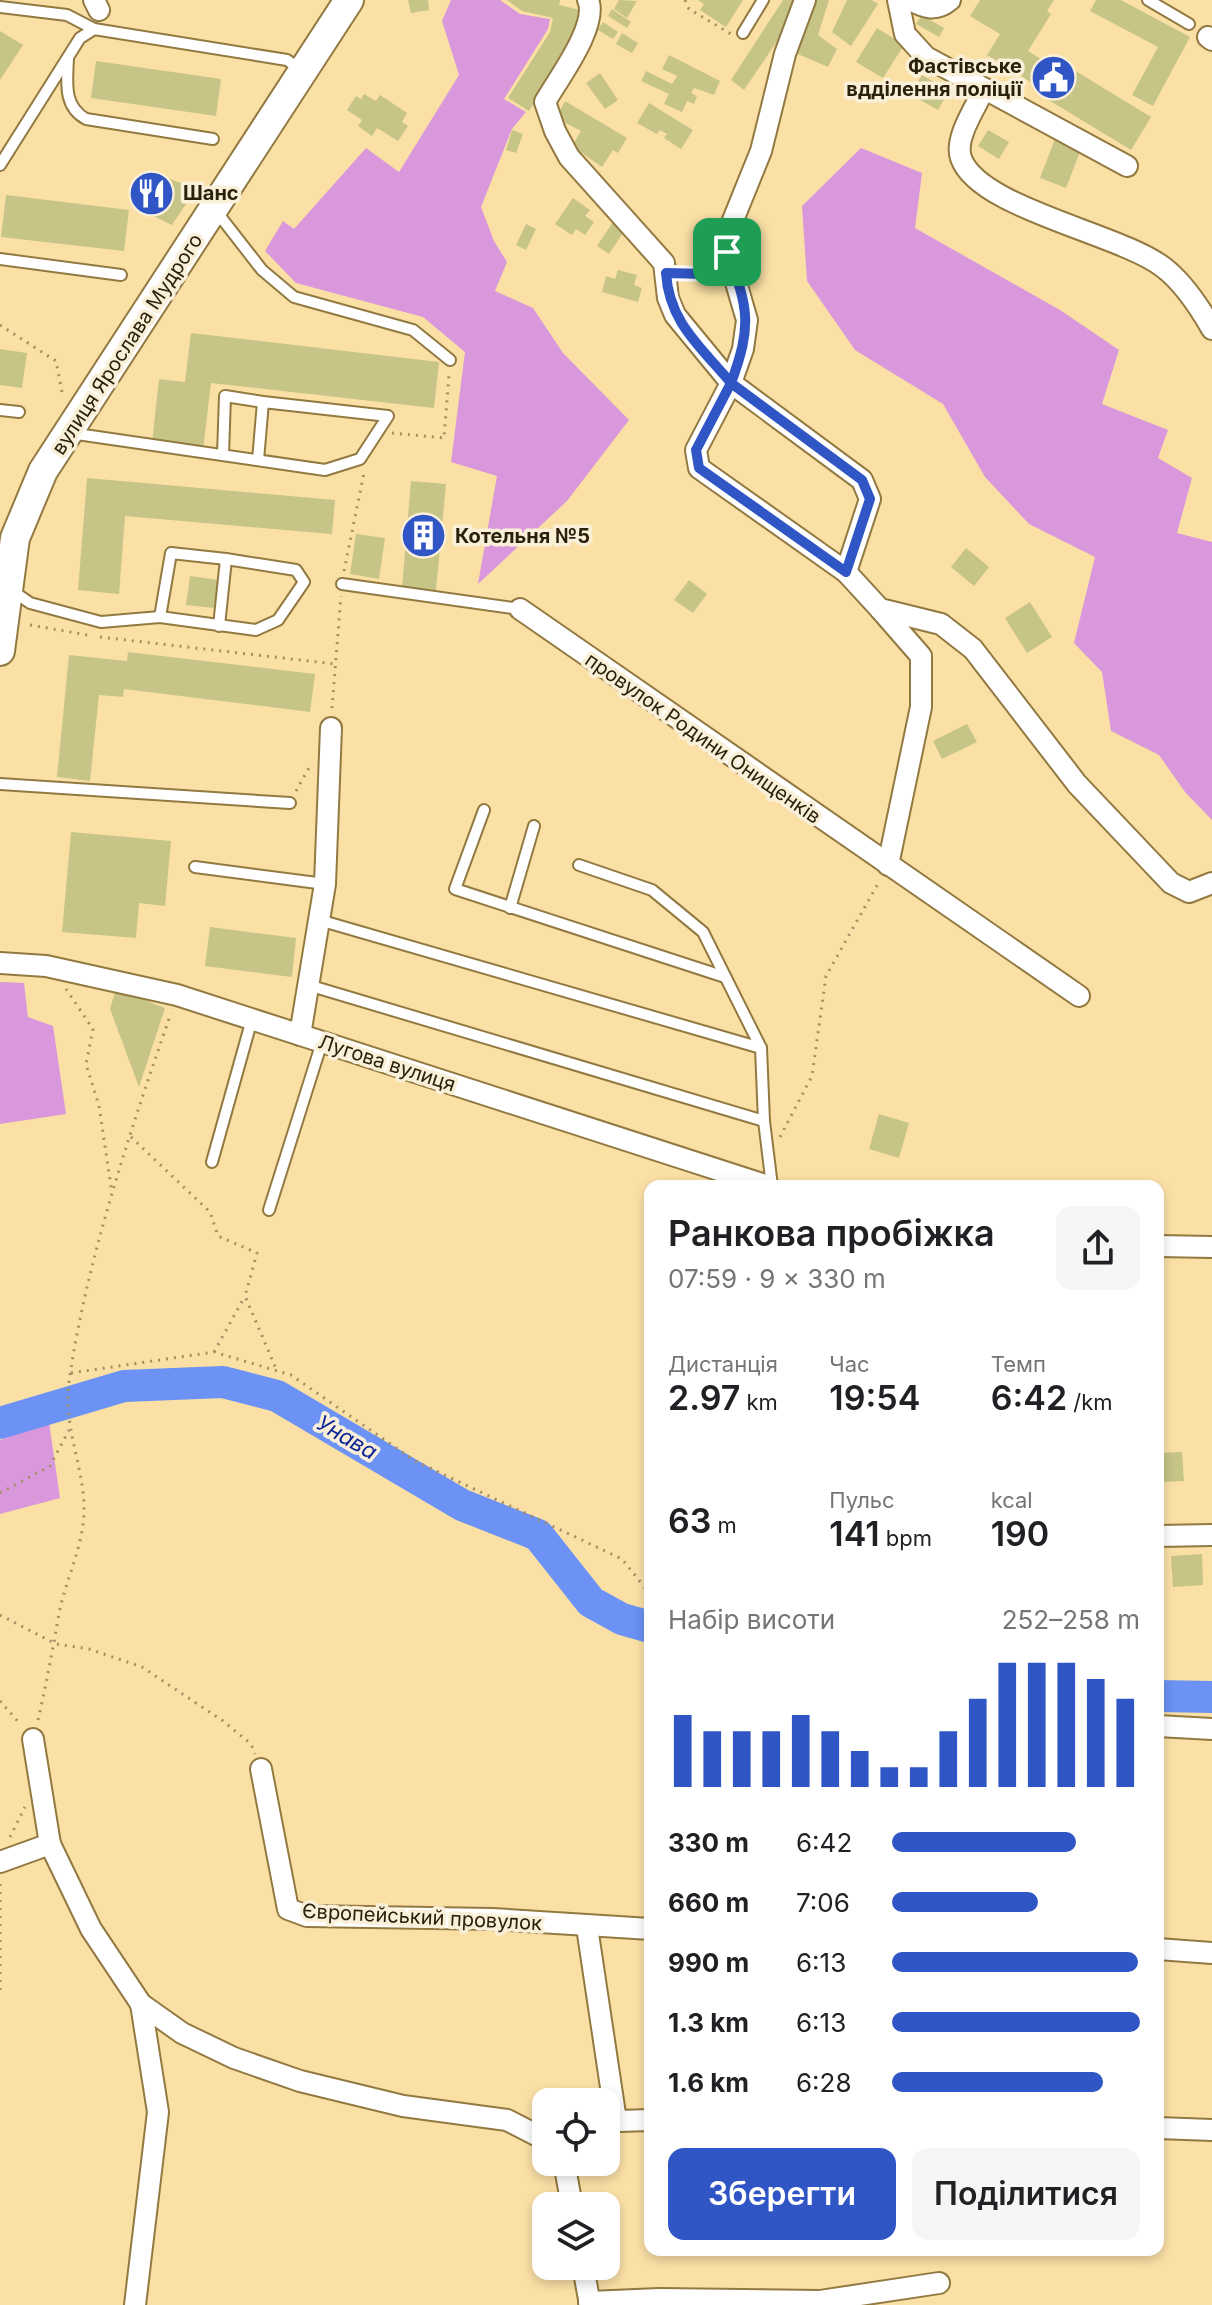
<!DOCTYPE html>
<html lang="uk">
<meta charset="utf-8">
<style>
:root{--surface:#fff;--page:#f6f6f6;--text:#202124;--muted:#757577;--accent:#3055c5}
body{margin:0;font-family:Inter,sans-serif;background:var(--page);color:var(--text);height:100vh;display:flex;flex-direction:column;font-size:30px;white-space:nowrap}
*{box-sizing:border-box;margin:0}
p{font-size:26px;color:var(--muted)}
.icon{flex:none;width:44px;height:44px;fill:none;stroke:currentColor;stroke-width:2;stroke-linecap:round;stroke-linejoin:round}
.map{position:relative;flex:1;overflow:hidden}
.panel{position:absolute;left:644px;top:1180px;width:520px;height:1076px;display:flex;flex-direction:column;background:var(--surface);border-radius:16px;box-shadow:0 4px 12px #0003}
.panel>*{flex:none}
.controls{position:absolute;left:532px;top:2088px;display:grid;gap:16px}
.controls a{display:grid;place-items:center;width:88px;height:88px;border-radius:16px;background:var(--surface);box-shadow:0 4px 12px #0003;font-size:40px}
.pin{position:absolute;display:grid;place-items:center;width:68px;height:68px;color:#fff;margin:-34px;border-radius:16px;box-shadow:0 4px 12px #0006}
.round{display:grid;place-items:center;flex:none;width:84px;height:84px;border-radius:16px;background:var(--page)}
.summary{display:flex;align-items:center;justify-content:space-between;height:136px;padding:0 24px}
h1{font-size:36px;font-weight:600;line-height:60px}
.stats{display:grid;grid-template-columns:repeat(3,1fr);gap:12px;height:136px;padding:8px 24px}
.stats div{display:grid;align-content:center}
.stats b{font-size:34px;font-weight:600}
.stats small{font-size:22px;font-weight:400}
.stats p{font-size:22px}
.chart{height:224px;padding:16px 24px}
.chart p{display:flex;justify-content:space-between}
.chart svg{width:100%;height:144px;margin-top:8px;stroke:var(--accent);stroke-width:6}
.button{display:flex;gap:16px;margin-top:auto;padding:16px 24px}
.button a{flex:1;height:92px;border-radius:16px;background:var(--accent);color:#fff;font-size:32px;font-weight:600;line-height:92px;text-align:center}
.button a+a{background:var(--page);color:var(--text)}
ul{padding:0 24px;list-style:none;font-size:26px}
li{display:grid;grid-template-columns:128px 96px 1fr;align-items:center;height:60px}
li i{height:20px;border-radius:10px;background:var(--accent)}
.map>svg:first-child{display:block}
.green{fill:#d998db}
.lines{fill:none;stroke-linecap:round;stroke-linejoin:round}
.river{stroke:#6b92f4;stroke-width:32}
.building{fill:#c6c487}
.lane-casing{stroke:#927941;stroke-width:14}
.street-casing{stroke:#927941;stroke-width:24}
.secondary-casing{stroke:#927941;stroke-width:32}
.path{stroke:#a28e63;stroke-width:3;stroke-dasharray:2 6;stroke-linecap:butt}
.lane{stroke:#fff;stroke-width:10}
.street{stroke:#fff;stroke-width:20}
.secondary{stroke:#fff;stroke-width:28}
.route-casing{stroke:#fff;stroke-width:16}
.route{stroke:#3055c5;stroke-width:10}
.labels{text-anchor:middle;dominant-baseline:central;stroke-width:7;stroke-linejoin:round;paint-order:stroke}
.poi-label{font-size:20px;font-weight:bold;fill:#2c220b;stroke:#faf0d9;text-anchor:start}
.street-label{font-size:20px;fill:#2c220b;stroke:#faf0d9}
.water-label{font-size:22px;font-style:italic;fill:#0f2697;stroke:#faf0d9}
</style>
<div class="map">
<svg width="1212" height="2305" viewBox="0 0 1212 2305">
<rect width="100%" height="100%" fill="#fbe0a6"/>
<g class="green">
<path d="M 451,0 L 500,0 L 520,14 L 550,19 L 548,29 L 504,99 L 526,112 L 512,129 L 481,207 L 494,241 L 507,262 L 495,291 L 533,308 L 563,353 L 629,420 L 567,501 L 478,584 L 497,476 L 451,462 L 465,352 L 423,317 L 296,283 L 265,251 L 283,221 L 294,229 L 366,148 L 399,172 L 459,75 L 442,21 Z"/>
<path d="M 861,148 L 922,173 L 915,228 L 1060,310 L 1119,350 L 1102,404 L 1168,430 L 1158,458 L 1192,478 L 1177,533 L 1212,542 L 1212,820 L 1185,792 L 1159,755 L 1111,731 L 1102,672 L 1074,643 L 1095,557 L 1029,524 L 985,477 L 943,404 L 855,350 L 807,281 L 802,206 Z"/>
<path d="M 0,982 L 24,983 L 28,1017 L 53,1026 L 66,1114 L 0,1124 Z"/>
<path d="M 49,1422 L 60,1498 L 0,1514 L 0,1440 Z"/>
</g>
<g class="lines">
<g class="river">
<path d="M 0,1423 L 124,1386 L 223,1382 L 277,1396 L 462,1505 L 538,1535 L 591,1602 L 622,1619 L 650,1627"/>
<path d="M 1158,1696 L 1212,1697"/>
</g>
</g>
<g class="building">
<path d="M 408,0 L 428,0 L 429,10 L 411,13 Z"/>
<path d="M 507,0 L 560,0 L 559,5 L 580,10 L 573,40 L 529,111 L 508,98 L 550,32 L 553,18 L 522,11 Z"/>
<path d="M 619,0 L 637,1 L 627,18 L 614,9 Z"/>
<path d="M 698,0 L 743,0 L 726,27 L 700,10 L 704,4 Z"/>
<path d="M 783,0 L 798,0 L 790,22 L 744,90 L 731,80 Z"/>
<path d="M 811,0 L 829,0 L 818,35 L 837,49 L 828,67 L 793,52 Z"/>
<path d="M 847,0 L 872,0 L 878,4 L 851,46 L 832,32 Z"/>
<path d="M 980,0 L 1054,0 L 1047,11 L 1051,14 L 1028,51 L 1052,66 L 1056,59 L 1151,117 L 1131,150 L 1037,93 L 1040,88 L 987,55 L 1000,34 L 970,16 Z"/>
<path d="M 1096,0 L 1121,0 L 1190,37 L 1153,106 L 1132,95 L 1158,47 L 1090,11 Z"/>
<path d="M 612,9 L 631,22 L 627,28 L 608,16 Z"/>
<path d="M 922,15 L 944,28 L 939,37 L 916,24 Z"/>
<path d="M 603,22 L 618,32 L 613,39 L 598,30 Z"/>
<path d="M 877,28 L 904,45 L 883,78 L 856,62 Z"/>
<path d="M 0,31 L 23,45 L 0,80 Z"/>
<path d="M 622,33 L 638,43 L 632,53 L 616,44 Z"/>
<path d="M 669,55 L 720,81 L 714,95 L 694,88 L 691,93 L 697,96 L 694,104 L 687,101 L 682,112 L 664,104 L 669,94 L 641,81 L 646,71 L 672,84 L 677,76 L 662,69 Z"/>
<path d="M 96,61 L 221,79 L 216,116 L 91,98 Z"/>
<path d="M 600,73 L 618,100 L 605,109 L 586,83 Z"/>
<path d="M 922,75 L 949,91 L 938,110 L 910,94 Z"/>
<path d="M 364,94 L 376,101 L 380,95 L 407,113 L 402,122 L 408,126 L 398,141 L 377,128 L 372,136 L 358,126 L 362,120 L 347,110 L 356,96 L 361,99 Z"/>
<path d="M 565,101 L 627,138 L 618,153 L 613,150 L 602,167 L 572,146 L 581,131 L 556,118 Z"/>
<path d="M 649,103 L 693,130 L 681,149 L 664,138 L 667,134 L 660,130 L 657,134 L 637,123 Z"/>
<path d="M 512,130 L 523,134 L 516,153 L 506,150 Z"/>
<path d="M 988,130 L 1009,142 L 999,159 L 978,146 Z"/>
<path d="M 1055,139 L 1081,149 L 1066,188 L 1040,178 Z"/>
<path d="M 147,170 L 196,189 L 172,225 L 133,206 Z"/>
<path d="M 6,195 L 129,210 L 124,251 L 1,237 Z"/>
<path d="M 573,198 L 590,210 L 585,216 L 594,222 L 585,235 L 576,229 L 572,235 L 555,224 Z"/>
<path d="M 615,219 L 627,227 L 609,254 L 597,246 Z"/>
<path d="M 526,224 L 536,229 L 526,250 L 516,245 Z"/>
<path d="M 618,270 L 637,275 L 634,285 L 642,288 L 638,302 L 602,292 L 606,276 L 615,279 Z"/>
<path d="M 191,333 L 439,362 L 434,408 L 211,383 L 203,449 L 152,443 L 159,379 L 185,382 Z"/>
<path d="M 0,349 L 27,353 L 22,388 L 0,385 Z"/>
<path d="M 87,478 L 335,500 L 332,534 L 125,516 L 119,594 L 78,590 Z"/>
<path d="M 411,481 L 446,484 L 436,590 L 402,587 Z"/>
<path d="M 356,534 L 385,538 L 379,579 L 350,574 Z"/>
<path d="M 966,548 L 989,567 L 974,586 L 951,567 Z"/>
<path d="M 190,576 L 218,580 L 214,608 L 186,605 Z"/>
<path d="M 689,580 L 707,594 L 693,613 L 674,600 Z"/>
<path d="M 1030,602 L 1052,637 L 1027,653 L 1005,618 Z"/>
<path d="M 128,652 L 315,674 L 310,712 L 124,689 L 123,697 L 99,695 L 90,781 L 57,777 L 69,655 L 127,661 Z"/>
<path d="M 967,724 L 977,742 L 942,759 L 933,741 Z"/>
<path d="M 71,832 L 171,841 L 165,906 L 139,903 L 136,938 L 62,932 Z"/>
<path d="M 210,927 L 296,938 L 292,977 L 205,966 Z"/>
<path d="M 116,989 L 165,1008 L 139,1087 L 110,1009 Z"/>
<path d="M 879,1114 L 909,1123 L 899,1158 L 869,1149 Z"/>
<path d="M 1182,1452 L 1184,1481 L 1158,1482 L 1158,1453 Z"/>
<path d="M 1202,1554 L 1203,1585 L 1173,1587 L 1171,1556 Z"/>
</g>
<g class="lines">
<defs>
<g id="lane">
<path d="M 1148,0 L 1189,24"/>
<path d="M 0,7 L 67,15 L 94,29"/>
<path d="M 743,33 L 763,0"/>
<path d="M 68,58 C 67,83 63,106 86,119 L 213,139"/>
<path d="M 0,165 L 80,38 L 94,29 L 287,60 L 301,70"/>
<path d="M 216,211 L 262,270 L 294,297 L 413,330 L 450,360"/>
<path d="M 0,259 L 121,275"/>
<path d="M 0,410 L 19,412"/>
<path d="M 70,433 L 325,470 L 360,459 L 388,416 L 263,402 L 258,460"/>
<path d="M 223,455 L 225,396 L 263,402"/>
<path d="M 342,584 L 520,609"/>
<path d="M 10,589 L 30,603 L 101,622 L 160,617 L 256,630 L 278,620 L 304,582 L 296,570 L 226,559 L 219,626"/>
<path d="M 160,617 L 171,553 L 226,559"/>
<path d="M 0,784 L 290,803"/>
<path d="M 484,810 L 455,889 L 725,977"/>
<path d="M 579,865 L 652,890 L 703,932 L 761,1048 L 764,1121 L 772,1186"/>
<path d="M 195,867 L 325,884"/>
<path d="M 510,908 L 534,826"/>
<path d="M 319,920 L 761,1048"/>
<path d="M 308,985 L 764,1121"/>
<path d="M 212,1162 L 252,1019"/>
<path d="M 269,1210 L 322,1042"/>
</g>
<g id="street">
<path d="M 94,0 L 99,10"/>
<path d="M 588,0 C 599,25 558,79 545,102 L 555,131 L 569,157 L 664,263 L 668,298 L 675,315 L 731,383 L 862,480 L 870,499 L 846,572"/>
<path d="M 805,0 L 785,54 L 761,151 L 727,235 L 727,252 L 747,320 L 743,349 L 731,383 L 696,450 L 699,468 L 846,572 L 880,609 L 941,624 L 973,649 L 1077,784 L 1171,883 L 1189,892 L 1212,883"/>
<path d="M 898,0 L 905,34 L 926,57 L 1127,166"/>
<path d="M 910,0 C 925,8 936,12 950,0"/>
<path d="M 1208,37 L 1212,40"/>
<path d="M 984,89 C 976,107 954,138 961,158 C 978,208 1118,233 1163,267 C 1183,282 1200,308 1212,329"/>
<path d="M 520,609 L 1079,996"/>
<path d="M 880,609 L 921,656 L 921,707 L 888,865"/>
<path d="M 0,963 L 46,966 L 177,995 L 768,1186"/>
<path d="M 300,1035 L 325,884 L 331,728"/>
<path d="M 1158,1246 L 1212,1247"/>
<path d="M 1158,1536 L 1212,1535"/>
<path d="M 1158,1726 L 1212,1729"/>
<path d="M 33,1739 L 50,1844 L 91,1929 L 141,2004 L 182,2033 L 234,2058 L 300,2081 L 403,2106 L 507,2120 L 546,2140"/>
<path d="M 261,1769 L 288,1909 L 307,1916 L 492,1919 L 650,1929"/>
<path d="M 0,1862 L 50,1844"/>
<path d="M 587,1927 L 615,2114 L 619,2121 L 650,2120"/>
<path d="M 1158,1949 L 1212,1953"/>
<path d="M 1158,2128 L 1212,2130"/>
<path d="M 564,2162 L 572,2206"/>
<path d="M 583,2266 L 590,2305"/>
<path d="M 589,2302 L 659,2299 L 820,2301 L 939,2283"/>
<path d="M 135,2305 L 158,2112 L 141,2004"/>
</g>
<path id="secondary" d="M 0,651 L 15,538 L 43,471 L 349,0"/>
</defs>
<use href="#lane" class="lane-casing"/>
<use href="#street" class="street-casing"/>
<use href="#secondary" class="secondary-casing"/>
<g class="path">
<path d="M 685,0 L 689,9 L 731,34"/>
<path d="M 686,276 L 705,274 L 712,268"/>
<path d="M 0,325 L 56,361 L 62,392"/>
<path d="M 392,433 L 444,438 L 449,375"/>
<path d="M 344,571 L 364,473"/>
<path d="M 30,625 L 93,636"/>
<path d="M 100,637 L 335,664"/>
<path d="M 332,708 L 341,596"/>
<path d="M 296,791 L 310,766"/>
<path d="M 66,989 L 93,1029 L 86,1064 L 99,1106 L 112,1193"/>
<path d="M 131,1137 L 210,1212 L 218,1236 L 257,1253 L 245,1296 L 277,1371"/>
<path d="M 780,1137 L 812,1076 L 826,976 L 880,880"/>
<path d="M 214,1352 L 245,1296"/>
<path d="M 71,1373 L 214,1352 L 291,1375 L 415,1461 L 622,1559 L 650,1594"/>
<path d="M 0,1493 L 50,1466 L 69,1430"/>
<path d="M 0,1615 L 56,1644 L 89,1649 L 142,1667 L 223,1721 L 251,1744 L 255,1754"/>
<path d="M 0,1701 L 20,1724"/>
<path d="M 38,1720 C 46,1686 52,1653 58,1619 C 64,1583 82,1551 84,1514 C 86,1472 63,1430 69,1382 C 86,1261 131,1129 171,1013"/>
<path d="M 10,1837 L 25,1807"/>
<path d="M 0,1990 L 0,1881"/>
</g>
<use href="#lane" class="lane"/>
<use href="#street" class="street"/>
<use href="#secondary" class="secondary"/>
</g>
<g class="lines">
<defs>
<path id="route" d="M 727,252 C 749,308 752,326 731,383 L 862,480 L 870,499 L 846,572 L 699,468 L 696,450 L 731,383 C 700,346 669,322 666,273 L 705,274 L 727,252"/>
</defs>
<use href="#route" class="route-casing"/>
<use href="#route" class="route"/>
</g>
<defs>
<symbol id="civic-disc" viewBox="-11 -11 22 22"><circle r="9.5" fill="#3055c5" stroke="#faf0d9"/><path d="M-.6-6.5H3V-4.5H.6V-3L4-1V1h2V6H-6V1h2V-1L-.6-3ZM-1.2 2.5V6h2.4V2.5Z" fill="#fff"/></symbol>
<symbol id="restaurant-disc" viewBox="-11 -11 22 22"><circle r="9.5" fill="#3055c5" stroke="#faf0d9"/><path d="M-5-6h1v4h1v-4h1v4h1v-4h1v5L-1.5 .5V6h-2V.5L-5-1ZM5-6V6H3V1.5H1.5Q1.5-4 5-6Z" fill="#fff"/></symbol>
<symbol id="building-disc" viewBox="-11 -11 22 22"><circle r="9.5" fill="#3055c5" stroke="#faf0d9"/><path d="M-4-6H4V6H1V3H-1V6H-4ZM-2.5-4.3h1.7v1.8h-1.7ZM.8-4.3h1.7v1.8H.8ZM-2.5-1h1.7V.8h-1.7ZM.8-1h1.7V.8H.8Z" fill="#fff"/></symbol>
</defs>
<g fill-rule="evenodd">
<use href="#civic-disc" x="1028" y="52" width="51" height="51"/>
<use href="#restaurant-disc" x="126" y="168" width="51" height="51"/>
<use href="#building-disc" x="398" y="510" width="51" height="51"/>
</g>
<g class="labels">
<g class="poi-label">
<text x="1022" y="66" text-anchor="end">Фастівське<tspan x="1022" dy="23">вдділення поліції</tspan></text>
<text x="183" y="193">Шанс</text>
<text x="455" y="536">Котельня №5</text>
</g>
<g class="street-label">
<text transform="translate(127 344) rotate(-57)">вулиця Ярослава Мудрого</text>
<text transform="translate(703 738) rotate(35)">провулок Родини Онищенків</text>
<text transform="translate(387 1063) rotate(18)">Лугова вулиця</text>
<text transform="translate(422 1917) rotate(3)">Європейський провулок</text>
</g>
<g class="water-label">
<text transform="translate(347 1437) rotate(30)">Унава</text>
</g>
</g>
</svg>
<div class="controls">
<a><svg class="icon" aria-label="locate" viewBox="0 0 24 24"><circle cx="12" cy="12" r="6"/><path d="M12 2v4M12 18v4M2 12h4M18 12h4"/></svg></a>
<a><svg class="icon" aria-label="layers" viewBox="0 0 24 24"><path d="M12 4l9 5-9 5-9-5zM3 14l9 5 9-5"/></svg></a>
</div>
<div class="pin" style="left:727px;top:252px;background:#1e9e55"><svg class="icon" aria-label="arrive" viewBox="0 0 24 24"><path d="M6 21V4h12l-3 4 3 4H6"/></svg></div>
<section class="panel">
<div class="summary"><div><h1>Ранкова пробіжка</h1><p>07:59 · 9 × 330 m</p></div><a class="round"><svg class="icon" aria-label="share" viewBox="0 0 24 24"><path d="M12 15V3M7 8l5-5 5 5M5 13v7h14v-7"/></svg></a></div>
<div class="stats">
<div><p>Дистанція</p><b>2.97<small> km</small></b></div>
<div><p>Час</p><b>19:54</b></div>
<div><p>Темп</p><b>6:42<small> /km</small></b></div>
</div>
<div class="stats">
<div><b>63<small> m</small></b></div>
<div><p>Пульс</p><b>141<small> bpm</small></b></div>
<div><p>kcal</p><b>190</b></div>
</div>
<div class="chart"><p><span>Набір висоти</span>252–258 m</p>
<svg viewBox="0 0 160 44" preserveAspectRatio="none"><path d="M5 44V22M15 44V27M25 44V27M35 44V27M45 44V22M55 44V27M65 44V33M75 44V38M85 44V38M95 44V27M105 44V17M115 44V6M125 44V6M135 44V6M145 44V11M155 44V17"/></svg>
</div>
<ul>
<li><b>330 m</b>6:42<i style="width:74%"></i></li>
<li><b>660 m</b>7:06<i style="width:59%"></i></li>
<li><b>990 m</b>6:13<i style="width:99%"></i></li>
<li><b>1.3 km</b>6:13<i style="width:100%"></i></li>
<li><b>1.6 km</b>6:28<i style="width:85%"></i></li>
</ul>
<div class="button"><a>Зберегти</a><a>Поділитися</a></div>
</section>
</div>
